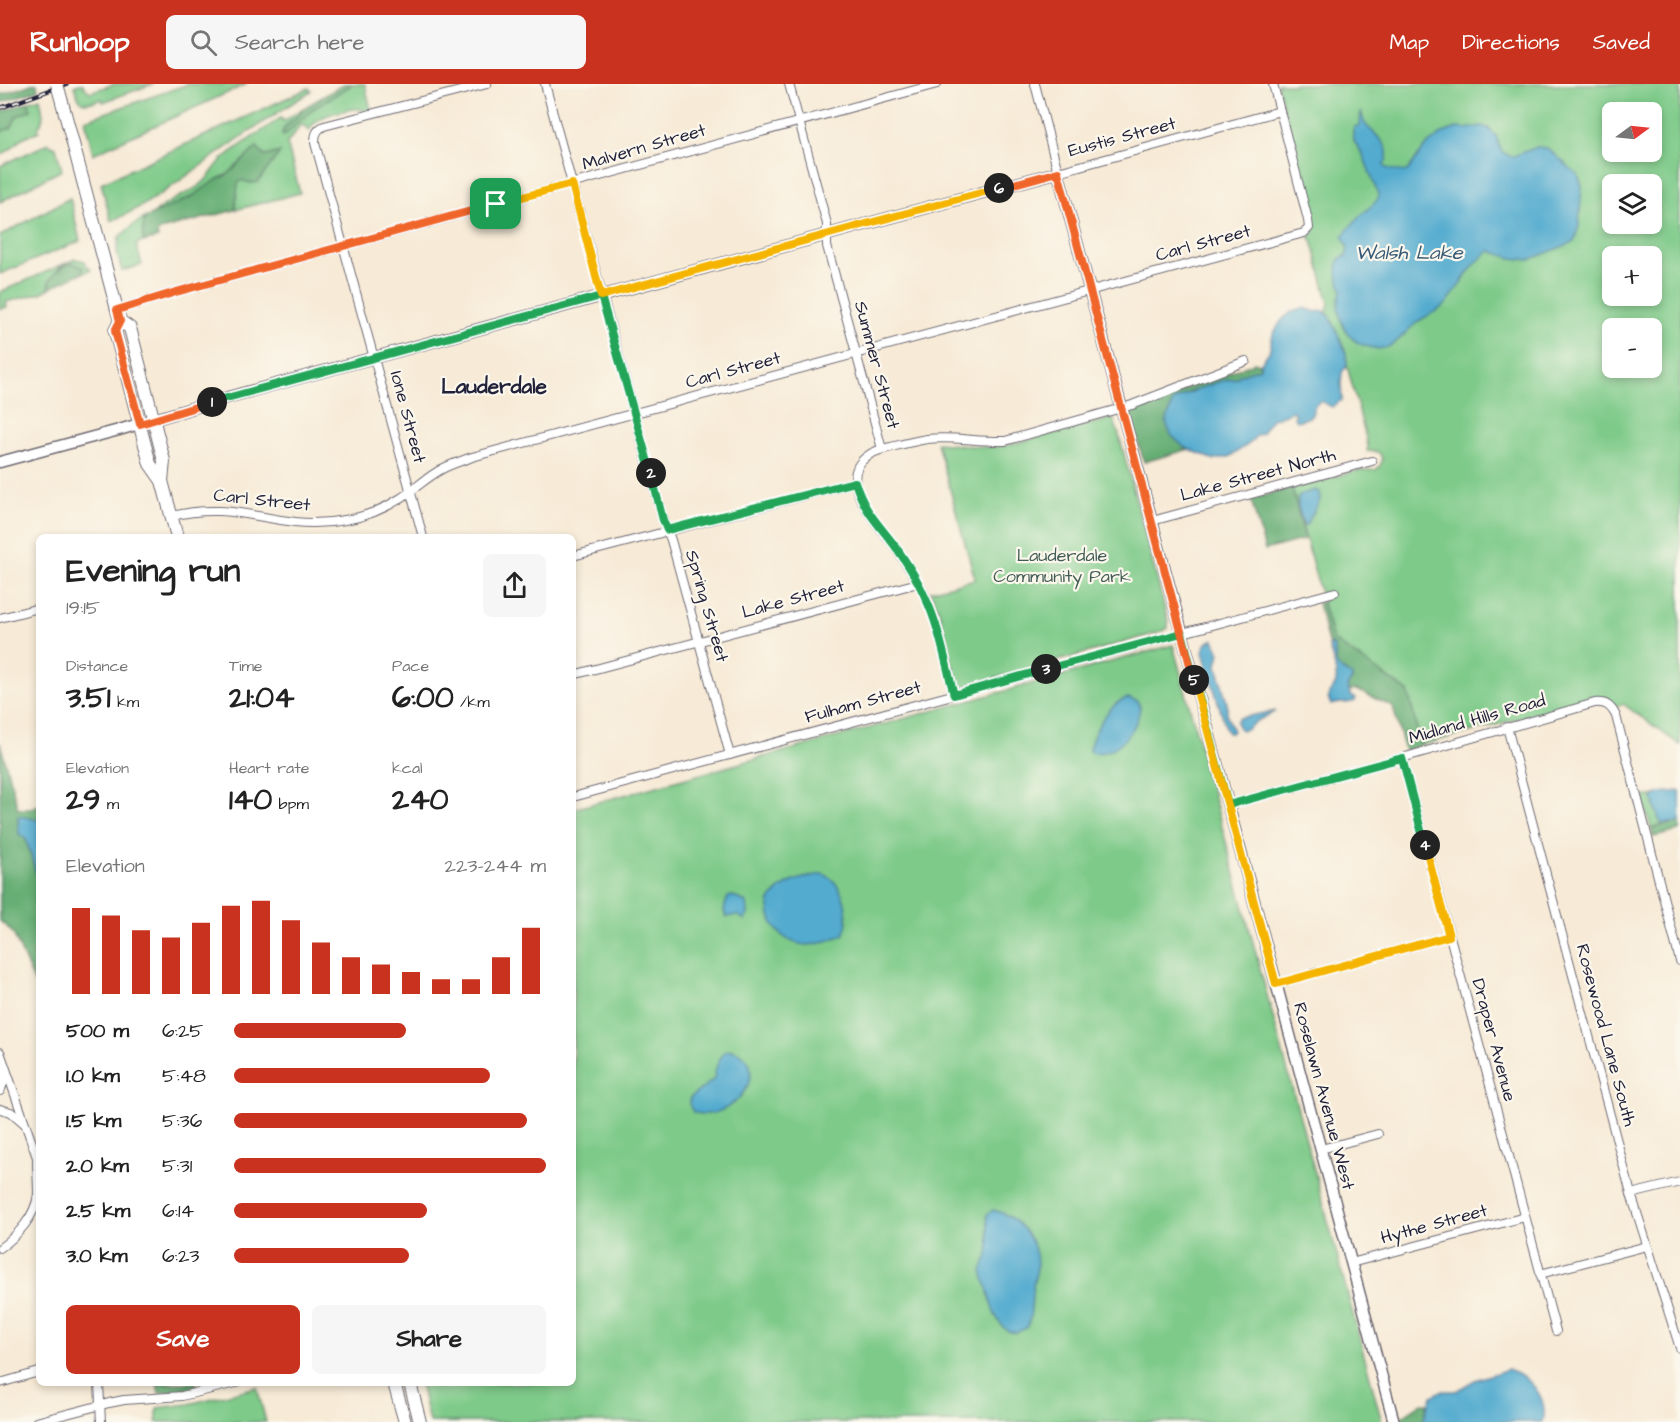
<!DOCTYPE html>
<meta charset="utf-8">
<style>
:root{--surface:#fff;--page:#f6f6f6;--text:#222;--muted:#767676;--accent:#c8321e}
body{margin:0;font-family:"Architects Daughter",sans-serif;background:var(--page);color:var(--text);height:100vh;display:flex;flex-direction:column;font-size:22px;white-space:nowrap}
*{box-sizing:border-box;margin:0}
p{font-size:20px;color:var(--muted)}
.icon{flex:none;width:33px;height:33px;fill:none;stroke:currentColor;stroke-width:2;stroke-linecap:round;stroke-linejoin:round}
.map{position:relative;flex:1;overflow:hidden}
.drawer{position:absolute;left:36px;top:450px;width:540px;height:852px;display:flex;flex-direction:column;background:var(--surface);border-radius:9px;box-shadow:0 3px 9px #0003}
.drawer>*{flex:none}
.needle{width:39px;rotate:75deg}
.buttons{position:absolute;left:1602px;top:18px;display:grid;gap:12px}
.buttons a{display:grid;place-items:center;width:60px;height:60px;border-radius:9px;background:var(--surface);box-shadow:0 3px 9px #0003;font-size:30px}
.pin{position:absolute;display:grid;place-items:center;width:51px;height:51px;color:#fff;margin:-26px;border-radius:12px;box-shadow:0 3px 9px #0006}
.km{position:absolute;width:30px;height:30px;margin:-15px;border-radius:50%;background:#222;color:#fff;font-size:16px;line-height:30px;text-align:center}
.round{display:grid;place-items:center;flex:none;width:63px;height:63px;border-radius:9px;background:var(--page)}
.head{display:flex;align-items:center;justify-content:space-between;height:102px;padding:0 30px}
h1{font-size:33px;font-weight:700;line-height:45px}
.figures{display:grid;grid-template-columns:repeat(3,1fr);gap:9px;height:102px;padding:6px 30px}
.figures div{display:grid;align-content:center}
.figures b{font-size:30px;font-weight:700}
.figures small{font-size:16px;font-weight:400}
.figures p{font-size:16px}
.chart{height:168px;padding:12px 30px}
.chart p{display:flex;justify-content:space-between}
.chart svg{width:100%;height:108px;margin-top:6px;stroke:var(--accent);stroke-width:6}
.cta{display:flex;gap:12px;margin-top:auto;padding:12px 30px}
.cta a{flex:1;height:69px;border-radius:9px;background:var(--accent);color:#fff;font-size:24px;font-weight:700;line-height:69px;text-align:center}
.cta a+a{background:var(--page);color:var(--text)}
ul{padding:0 30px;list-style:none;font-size:20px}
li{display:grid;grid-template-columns:96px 72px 1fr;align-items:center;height:45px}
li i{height:15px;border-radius:8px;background:var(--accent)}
header{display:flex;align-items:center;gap:36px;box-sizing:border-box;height:84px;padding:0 30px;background:var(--accent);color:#fff}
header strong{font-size:28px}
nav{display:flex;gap:33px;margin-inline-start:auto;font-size:21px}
.search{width:420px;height:54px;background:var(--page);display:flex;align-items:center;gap:15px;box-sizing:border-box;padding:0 21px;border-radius:9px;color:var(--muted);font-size:22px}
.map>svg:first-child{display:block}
.green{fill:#7eca89;stroke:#507662;stroke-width:1.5;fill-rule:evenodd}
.forest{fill:#66ae75;stroke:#446858;stroke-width:1.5}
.water{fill:#52abcf;stroke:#3a6685;stroke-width:1.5}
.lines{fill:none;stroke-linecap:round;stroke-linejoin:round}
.minor-casing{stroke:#6d6871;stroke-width:10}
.tertiary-casing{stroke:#6d6871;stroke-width:13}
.secondary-casing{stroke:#6d6871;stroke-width:14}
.minor{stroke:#fff;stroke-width:8}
.tertiary{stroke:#fff;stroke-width:10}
.secondary{stroke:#fff;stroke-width:12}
.rail-casing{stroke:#22223b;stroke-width:4.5}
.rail{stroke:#fbf7ec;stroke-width:2;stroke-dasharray:7;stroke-linecap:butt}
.secondary-bridge-casing{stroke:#6d6871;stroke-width:14;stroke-linecap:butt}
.secondary-bridge{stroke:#fff;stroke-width:12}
.split-1-casing{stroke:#fff;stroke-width:12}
.split-2-casing{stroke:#fff;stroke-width:12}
.split-3-casing{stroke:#fff;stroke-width:12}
.split-4-casing{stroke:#fff;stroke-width:12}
.split-5-casing{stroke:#fff;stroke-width:12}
.split-6-casing{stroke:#fff;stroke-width:12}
.split-7-casing{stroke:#fff;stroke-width:12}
.split-1{stroke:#f0652b;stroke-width:8}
.split-2{stroke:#22a559;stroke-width:8}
.split-3{stroke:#22a559;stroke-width:8}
.split-4{stroke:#22a559;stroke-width:8}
.split-5{stroke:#f5b400;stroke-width:8}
.split-6{stroke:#f0652b;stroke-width:8}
.split-7{stroke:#f5b400;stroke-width:8}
.labels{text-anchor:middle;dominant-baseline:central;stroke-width:4.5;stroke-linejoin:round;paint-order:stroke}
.street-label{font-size:18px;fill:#22223b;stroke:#fbf7ec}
.park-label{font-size:18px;fill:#425d56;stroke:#fbf7ec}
.water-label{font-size:20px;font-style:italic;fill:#355976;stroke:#fbf7ec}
.quarter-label{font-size:21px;font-weight:bold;fill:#22223b;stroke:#fbf7ec}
</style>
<header>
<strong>Runloop</strong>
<div class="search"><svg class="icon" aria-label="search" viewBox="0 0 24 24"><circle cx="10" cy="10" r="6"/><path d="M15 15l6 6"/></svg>Search here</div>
<nav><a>Map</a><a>Directions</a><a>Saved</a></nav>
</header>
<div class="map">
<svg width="1680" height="1338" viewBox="0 0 1680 1338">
<rect width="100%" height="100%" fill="#fbf7ec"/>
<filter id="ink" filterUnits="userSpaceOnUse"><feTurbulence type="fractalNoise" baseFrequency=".0167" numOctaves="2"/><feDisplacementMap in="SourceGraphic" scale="12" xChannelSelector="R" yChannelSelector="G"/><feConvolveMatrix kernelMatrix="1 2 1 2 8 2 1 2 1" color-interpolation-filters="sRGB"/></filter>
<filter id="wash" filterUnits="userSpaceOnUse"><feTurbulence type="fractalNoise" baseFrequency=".008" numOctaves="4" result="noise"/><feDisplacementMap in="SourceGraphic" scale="24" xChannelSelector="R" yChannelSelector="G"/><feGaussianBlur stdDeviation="1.35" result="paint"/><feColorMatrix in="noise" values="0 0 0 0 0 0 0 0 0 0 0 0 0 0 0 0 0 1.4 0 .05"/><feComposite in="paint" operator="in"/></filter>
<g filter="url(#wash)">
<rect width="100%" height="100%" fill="#f7ead6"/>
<g class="green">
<path d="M 80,0 L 83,0 L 84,3 L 90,8 L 115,0 L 153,0 L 103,18 L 102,15 C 83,21 80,22 74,2 Z"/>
<path d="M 188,0 L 247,0 L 93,70 L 85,36 Z"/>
<path d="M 350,0 L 365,0 L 371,26 C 364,27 359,24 352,25 C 337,28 315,32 309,47 L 302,40 L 287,59 L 300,109 L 235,126 L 238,99 L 241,96 L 251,99 L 258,98 L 277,69 L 266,72 L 263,71 L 257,63 L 227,91 L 218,95 L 191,113 L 153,131 C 165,117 185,112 200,101 C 211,93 214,82 225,73 C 242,59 261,48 279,35 L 281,34 L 284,37 L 302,25 C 298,35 287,38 282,47 L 286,50 C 300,31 329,13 350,2 Z"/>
<path d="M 1277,0 L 1680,0 L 1680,661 L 1623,620 L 1617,623 L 1610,616 L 1599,613 L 1421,661 L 1408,608 L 1333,556 L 1292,404 L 1360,386 L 1375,386 L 1380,382 L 1382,376 L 1381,371 L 1377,368 L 1367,367 L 1368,362 L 1347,282 L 1346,269 L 1330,232 L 1326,228 L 1329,220 L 1312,156 L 1309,153 L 1314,148 L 1315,143 ZM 1612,28 L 1652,28 L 1652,68 L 1612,68 ZM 1612,100 L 1652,100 L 1652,140 L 1612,140 ZM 1612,172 L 1652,172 L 1652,212 L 1612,212 ZM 1612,244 L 1652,244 L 1652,284 L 1612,284 Z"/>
<path d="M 309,4 L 311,7 C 275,30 240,53 206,78 C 178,98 143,125 111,137 L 101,99 Z"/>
<path d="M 40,14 C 42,25 46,34 38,44 L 39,47 L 22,54 L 11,65 L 0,72 L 0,48 L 11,44 L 17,32 L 30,26 L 28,18 Z"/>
<path d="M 49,59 L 50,61 L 52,61 L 56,63 L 62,86 L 0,118 L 0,82 Z"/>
<path d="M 70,114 L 80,157 L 0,190 L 0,152 Z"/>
<path d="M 145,134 L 143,143 L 143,158 L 136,160 L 142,181 L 122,187 C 119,176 114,166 120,156 L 118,154 L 133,141 Z"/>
<path d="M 75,175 L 85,177 L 86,181 L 91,186 L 78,191 L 83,188 L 72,179 L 61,182 L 49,198 L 50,204 L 41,209 L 6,218 L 7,223 L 0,225 L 0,208 Z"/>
<path d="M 1113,334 L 1119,351 L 1168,537 L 1168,544 L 1161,548 L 964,603 L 957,597 L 938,524 L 930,507 L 975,495 L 937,359 L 987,363 L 1004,362 Z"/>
<path d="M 1173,561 L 1382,1338 L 429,1338 L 420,1299 L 573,1299 L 573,725 Z"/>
<path d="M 1656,711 L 1653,714 C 1654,723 1658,733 1663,740 L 1651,744 L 1642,713 Z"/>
<path d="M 257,1303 L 266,1338 L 157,1338 L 157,1324 L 189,1320 Z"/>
</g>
<g class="forest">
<path d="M 32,0 L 37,0 L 38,6 L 0,19 L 0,11 Z"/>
<path d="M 344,0 L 350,0 L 350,2 L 314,24 L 284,52 L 282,51 C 283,39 298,36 302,25 Z"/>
<path d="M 28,18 L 31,26 L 17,32 L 11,44 L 0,48 L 0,28 Z"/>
<path d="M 257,63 L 263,71 L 266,72 L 280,68 L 258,98 L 251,99 L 241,96 L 238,99 L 235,126 L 160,146 L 157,149 L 158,154 L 143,158 L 143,143 L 145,134 L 191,113 L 218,95 L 227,91 Z"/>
<path d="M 72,179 L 83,183 L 83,188 L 50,204 L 49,198 C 54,188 61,182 72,179 Z"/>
<path d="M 1254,278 L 1260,280 L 1260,284 L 1237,294 L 1224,296 L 1192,307 L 1173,317 L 1184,363 L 1190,365 L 1144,378 L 1130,331 L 1132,327 L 1206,296 L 1250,281 Z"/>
<path d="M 1292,404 L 1305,455 L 1265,466 L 1251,415 Z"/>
<path d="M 1322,518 L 1333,556 L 1408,608 L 1421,661 L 1405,667 L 1393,623 L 1357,606 L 1348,607 L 1347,603 L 1352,595 L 1352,592 L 1338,583 L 1336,579 L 1334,562 L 1330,560 L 1329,562 L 1318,519 Z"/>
<path d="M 0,659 L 18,725 L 28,725 L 39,721 L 39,736 L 18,733 L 19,750 L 26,755 L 39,798 L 39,909 L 13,849 L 0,837 Z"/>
<path d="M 1680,738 L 1680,747 L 1653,753 L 1651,744 Z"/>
<path d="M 157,1299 L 196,1299 L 197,1302 L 181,1307 L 159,1309 Z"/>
<path d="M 1422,1319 L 1428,1319 L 1423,1338 L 1402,1338 L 1401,1333 Z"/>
</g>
<g class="water">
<path d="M 1361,27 C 1362,31 1363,37 1366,41 C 1377,53 1395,63 1384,81 L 1386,84 C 1393,85 1399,89 1407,87 L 1426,62 L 1443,49 L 1457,44 L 1466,45 L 1481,42 L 1488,44 L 1496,52 L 1501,67 L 1511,73 L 1537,63 L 1547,64 L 1578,91 L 1582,102 L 1579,142 L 1574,158 L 1529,176 L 1512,174 L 1490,167 C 1469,181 1461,202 1446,220 C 1439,227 1427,231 1419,237 C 1398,252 1394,272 1366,262 C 1354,258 1348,252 1343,241 C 1338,228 1336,219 1342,206 C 1338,196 1335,187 1339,175 L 1346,172 L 1348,164 L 1343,153 C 1348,143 1361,131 1369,124 C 1373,120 1376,119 1379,113 L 1363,71 L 1354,57 L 1353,49 L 1354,43 L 1360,41 Z"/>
<path d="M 1304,224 L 1316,228 L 1322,226 L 1330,232 L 1346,269 L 1347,282 L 1342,288 L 1341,299 L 1342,316 L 1332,323 L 1320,317 L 1314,323 L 1312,331 L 1307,334 L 1297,337 L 1294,334 L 1295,330 L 1293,327 L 1272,335 L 1261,350 L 1257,351 L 1249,360 L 1229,373 L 1214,376 L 1184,363 L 1171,351 L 1166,339 L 1173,317 C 1193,307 1214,297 1237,294 L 1239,291 L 1260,284 L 1260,280 L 1269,268 L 1273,250 L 1282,236 L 1290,229 Z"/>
<path d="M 1315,406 L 1319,408 L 1320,416 L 1307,440 L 1304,442 L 1298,423 L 1298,414 L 1302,410 Z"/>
<path d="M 1214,555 L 1220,569 L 1217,581 L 1218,585 L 1227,619 L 1227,631 L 1233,647 L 1231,649 L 1228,649 L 1226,645 L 1203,568 C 1204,561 1207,557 1214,555 Z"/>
<path d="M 1330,560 L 1334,562 L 1336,579 L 1338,583 L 1352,592 L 1352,595 L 1347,603 L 1351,612 L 1356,614 L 1355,617 C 1348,620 1339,618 1331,621 C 1324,606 1333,610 1336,598 C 1338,587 1331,573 1329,562 Z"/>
<path d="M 1128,614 L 1137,617 L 1140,622 C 1139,645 1116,673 1091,668 L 1089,665 C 1094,647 1109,618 1128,614 Z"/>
<path d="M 1276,627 L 1257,637 L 1247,645 L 1242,646 L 1239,644 L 1236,638 L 1239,634 Z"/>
<path d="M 1680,707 L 1680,738 L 1663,740 L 1659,736 L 1653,714 L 1659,709 Z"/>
<path d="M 18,732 L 39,736 L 39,798 L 26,755 L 19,750 Z"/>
<path d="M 822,790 C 843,795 853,834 843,851 C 832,855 819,861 807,861 C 788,860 774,848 770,831 C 769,826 768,821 770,817 C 780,798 804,793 822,790 Z"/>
<path d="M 733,812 L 747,819 L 748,830 L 745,836 L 737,831 L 727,833 C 721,827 726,820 728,813 Z"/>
<path d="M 732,966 C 777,980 732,1042 693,1028 L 689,1020 L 690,1014 L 714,995 C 715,984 718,976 725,967 Z"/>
<path d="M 993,1126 C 1016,1131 1037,1155 1037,1179 C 1038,1187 1034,1195 1033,1202 C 1031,1216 1032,1230 1028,1243 L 1016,1249 L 1008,1247 L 1002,1242 L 994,1229 L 982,1187 L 988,1171 L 989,1160 L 987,1130 Z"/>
<path d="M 1508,1285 C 1530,1292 1549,1314 1543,1338 L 1423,1338 L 1425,1330 L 1432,1312 L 1441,1307 L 1456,1307 L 1475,1296 Z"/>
</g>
</g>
<g filter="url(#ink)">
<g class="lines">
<defs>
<g id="minor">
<path d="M 545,0 L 663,436 L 671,456 L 730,671"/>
<path d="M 789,0 L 827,140 L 827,162 L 882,365"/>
<path d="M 1035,0 L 1058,88 L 1280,27"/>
<path d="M 117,226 L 176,208 L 344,162 L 937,0"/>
<path d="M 172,432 C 220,420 248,432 295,438 C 311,440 329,439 345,436 C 365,433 384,425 401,414 C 415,405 427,393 442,385 C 451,380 462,377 472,373 L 1304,149 L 1309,144 L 1308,136 L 1273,0"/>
<path d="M 1152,437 L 1372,377"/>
<path d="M 423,453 L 315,59 C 315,51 316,46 324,42 L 487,0"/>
<path d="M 573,472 L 855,398"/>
<path d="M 0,534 L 39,524"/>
<path d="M 573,591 L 918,499"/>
<path d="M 954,611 C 946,579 940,544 926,514 C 918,497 906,479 895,463 C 881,443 834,398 866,373 C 873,367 882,365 891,363 C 903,360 915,357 927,355 C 952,352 979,358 1005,357 L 1132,321 L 1246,277"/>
<path d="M 1507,643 L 1631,1110 L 1680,1264"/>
<path d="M 1402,674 L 1556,1247"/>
<path d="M 573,713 L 1335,508"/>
<path d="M 1228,721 L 1402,674 L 1595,619 C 1606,618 1611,622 1616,632 L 1680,877"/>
<path d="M 1276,900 L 1449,852"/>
<path d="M 0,968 L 39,1079"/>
<path d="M 0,1007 L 3,1000 L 5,987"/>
<path d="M 0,1025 L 11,1028 L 25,1040"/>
<path d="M 1321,1065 L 1378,1050"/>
<path d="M 1631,1110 L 1680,1098"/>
<path d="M 0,1164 C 17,1152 36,1132 38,1110 C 38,1099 37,1087 37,1076"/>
<path d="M 1351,1179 L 1525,1133"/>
<path d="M 1540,1190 L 1647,1162"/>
<path d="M 0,1299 L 39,1288"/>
<path d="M 99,1299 L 101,1338"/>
<path d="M 36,1338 L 109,1319 L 124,1316 L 182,1312 L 236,1299"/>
</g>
<path id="tertiary" d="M 0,378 L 119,346 L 229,313 L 1058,88 L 1394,1338"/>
<g id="secondary">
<path d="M 62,18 L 120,237 L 130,244 L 164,377 L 162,397"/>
<path d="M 120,237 L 115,247 L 150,380 L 162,397 L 177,453"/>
<path d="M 394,1299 L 405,1338"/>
<path d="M 410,1299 L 420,1338"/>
</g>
</defs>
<use href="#minor" class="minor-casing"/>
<use href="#tertiary" class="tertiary-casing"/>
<use href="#secondary" class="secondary-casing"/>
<use href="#minor" class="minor"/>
<use href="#tertiary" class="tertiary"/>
<use href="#secondary" class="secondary"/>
<defs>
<path id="rail" d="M 0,24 L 67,0"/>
</defs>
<use href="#rail" class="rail-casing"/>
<use href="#rail" class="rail"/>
<defs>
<path id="secondary-bridge" d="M 57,0 L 62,18"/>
</defs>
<use href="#secondary-bridge" class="secondary-bridge-casing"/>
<use href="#secondary-bridge" class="secondary-bridge"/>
</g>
</g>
<g class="lines" filter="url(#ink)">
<defs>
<path id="split-1" d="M 212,318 L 140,340 L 115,247 L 120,237 L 117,226 L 176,208 L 496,120"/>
<path id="split-2" d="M 212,318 L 601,212 L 651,389"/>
<path id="split-3" d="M 651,389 L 663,436 L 667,446 L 855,398 C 863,423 872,433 888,453 C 901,469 917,494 925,513 C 939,541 946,581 954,611 L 1046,585"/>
<path id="split-4" d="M 1046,585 L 1182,549 L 1228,721 L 1402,674 L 1425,761"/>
<path id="split-5" d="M 1194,596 L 1276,900 L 1449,852 L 1425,761"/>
<path id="split-6" d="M 999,104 L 1058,88 L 1194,596"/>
<path id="split-7" d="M 496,120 L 572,100 L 601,212 L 999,104"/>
</defs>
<use href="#split-1" class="split-1-casing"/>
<use href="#split-2" class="split-2-casing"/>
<use href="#split-3" class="split-3-casing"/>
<use href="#split-4" class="split-4-casing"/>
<use href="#split-5" class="split-5-casing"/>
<use href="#split-6" class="split-6-casing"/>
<use href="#split-7" class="split-7-casing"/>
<use href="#split-1" class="split-1"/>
<use href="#split-2" class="split-2"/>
<use href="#split-3" class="split-3"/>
<use href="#split-4" class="split-4"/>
<use href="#split-5" class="split-5"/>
<use href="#split-6" class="split-6"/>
<use href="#split-7" class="split-7"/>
</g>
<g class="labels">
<g class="street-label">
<text transform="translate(1122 53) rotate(-15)">Eustis Street</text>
<text transform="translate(644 63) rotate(-16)">Malvern Street</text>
<text transform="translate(1203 159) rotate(-15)">Carl Street</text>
<text transform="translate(877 281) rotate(75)">Summer Street</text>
<text transform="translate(733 286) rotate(-15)">Carl Street</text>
<text transform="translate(408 333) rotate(75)">Ione Street</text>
<text transform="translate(1258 391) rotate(-15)">Lake Street North</text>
<text transform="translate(262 416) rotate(6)">Carl Street</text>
<text transform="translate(793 515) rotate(-15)">Lake Street</text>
<text transform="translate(707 522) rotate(74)">Spring Street</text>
<text transform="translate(863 618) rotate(-15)">Fulham Street</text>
<text transform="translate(1477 635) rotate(-16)">Midland Hills Road</text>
<text transform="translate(1606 951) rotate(75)">Rosewood Lane South</text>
<text transform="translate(1494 956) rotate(75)">Draper Avenue</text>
<text transform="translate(1324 1012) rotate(75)">Roselawn Avenue West</text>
<text transform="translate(1434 1140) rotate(-15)">Hythe Street</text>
</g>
<g class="park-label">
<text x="1062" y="471">Lauderdale<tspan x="1062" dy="21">Community Park</tspan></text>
</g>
<g class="water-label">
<text x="1409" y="169">Walsh Lake</text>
</g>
<g class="quarter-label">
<text x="494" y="302">Lauderdale</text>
</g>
</g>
</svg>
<div class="buttons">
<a><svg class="needle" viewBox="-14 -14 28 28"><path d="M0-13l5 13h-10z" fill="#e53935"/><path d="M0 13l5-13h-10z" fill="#767676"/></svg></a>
<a><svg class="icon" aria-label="layers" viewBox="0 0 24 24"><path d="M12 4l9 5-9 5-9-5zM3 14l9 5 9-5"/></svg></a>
<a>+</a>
<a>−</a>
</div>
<div class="pin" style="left:496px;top:120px;background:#1e9e55"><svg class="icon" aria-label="arrive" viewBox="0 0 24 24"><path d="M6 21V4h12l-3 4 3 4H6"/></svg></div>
<b class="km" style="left:212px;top:318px">1</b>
<b class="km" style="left:651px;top:389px">2</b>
<b class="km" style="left:1046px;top:585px">3</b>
<b class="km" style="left:1425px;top:761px">4</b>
<b class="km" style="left:1194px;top:596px">5</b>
<b class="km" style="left:999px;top:104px">6</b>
<section class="drawer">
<div class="head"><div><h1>Evening run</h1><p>19:15</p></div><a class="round"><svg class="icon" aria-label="share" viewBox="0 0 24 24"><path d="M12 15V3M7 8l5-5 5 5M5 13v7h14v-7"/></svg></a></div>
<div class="figures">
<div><p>Distance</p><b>3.51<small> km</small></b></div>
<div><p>Time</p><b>21:04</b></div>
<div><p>Pace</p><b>6:00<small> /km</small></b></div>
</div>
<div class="figures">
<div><p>Elevation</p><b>29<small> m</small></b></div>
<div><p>Heart rate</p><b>140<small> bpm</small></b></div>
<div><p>kcal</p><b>240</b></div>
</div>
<div class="chart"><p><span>Elevation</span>223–244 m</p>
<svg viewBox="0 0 160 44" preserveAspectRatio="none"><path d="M5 44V9M15 44V12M25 44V18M35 44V21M45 44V15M55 44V8M65 44V6M75 44V14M85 44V23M95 44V29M105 44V32M115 44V35M125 44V38M135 44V38M145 44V29M155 44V17"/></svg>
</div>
<ul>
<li><b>500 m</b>6:25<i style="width:55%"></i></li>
<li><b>1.0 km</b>5:48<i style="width:82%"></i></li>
<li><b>1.5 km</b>5:36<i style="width:94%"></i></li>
<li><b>2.0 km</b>5:31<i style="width:100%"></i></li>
<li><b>2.5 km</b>6:14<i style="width:62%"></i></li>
<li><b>3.0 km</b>6:23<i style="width:56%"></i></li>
</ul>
<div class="cta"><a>Save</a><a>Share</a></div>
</section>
</div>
